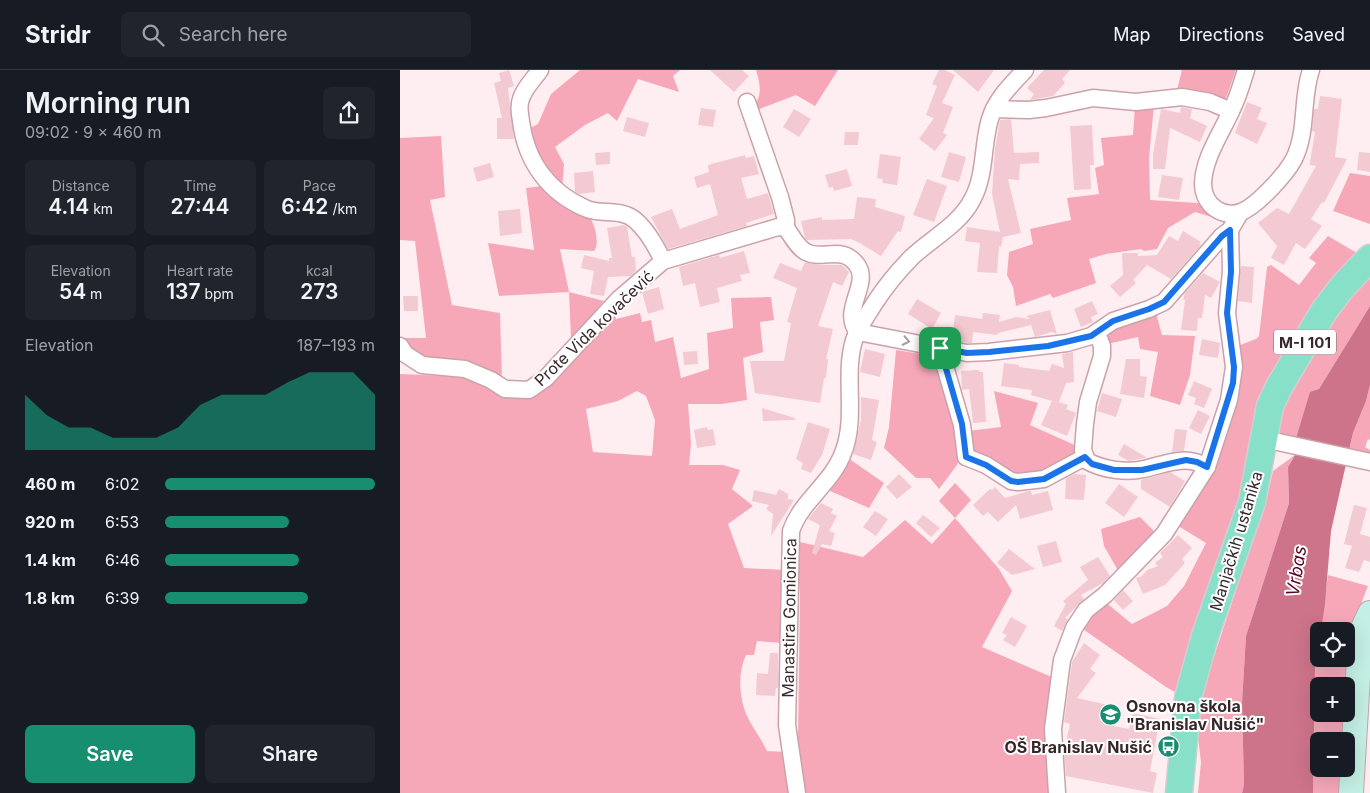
<!DOCTYPE html>
<meta charset="utf-8">
<style>
:root{--surface:#171b24;--page:#20242c;--text:#f1f3f6;--muted:#9ea1a6;--line:#363941;--accent:#188e71}
body{margin:0;font-family:Inter,sans-serif;background:var(--page);color:var(--text);height:100vh;display:flex;flex-direction:column;font-size:19px;white-space:nowrap}
*{box-sizing:border-box;margin:0}
p{font-size:16px;color:var(--muted)}
.icon{flex:none;width:28px;height:28px;fill:none;stroke:currentColor;stroke-width:2;stroke-linecap:round;stroke-linejoin:round}
.map{position:relative;flex:1;overflow:hidden}
.panel{display:flex;flex-direction:column;background:var(--surface);width:400px}
.panel>*{flex:none}
.tools{position:absolute;left:910px;top:552px;display:grid;gap:10px}
.tools a{display:grid;place-items:center;width:45px;height:45px;border-radius:8px;background:var(--surface);box-shadow:0 5px 20px #0002;font-size:25px}
.pin{position:absolute;display:grid;place-items:center;width:42px;height:42px;color:#fff;margin:-21px;border-radius:10px;box-shadow:0 2px 8px #0006}
.round{display:grid;place-items:center;flex:none;width:52px;height:52px;border-radius:8px;background:var(--page)}
.summary{display:flex;align-items:center;justify-content:space-between;height:85px;padding:0 25px}
h1{font-size:28px;font-weight:600;line-height:38px}
.stats{display:grid;grid-template-columns:repeat(3,1fr);gap:8px;height:85px;padding:5px 25px}
.stats div{display:grid;align-content:center;border-radius:8px;background:var(--page);text-align:center}
.stats b{font-size:21px;font-weight:600}
.stats small{font-size:14px;font-weight:400}
.stats p{font-size:14px}
.chart{height:140px;padding:10px 25px}
.chart p{display:flex;justify-content:space-between}
.chart svg{width:100%;height:90px;margin-top:5px;fill:var(--accent);opacity:.7}
.action{display:flex;gap:10px;margin-top:auto;padding:10px 25px}
.action a{flex:1;height:58px;border-radius:8px;background:var(--accent);color:#fff;font-size:20px;font-weight:600;line-height:58px;text-align:center}
.action a+a{background:var(--page);color:var(--text)}
ul{padding:0 25px;list-style:none;font-size:16px}
li{display:grid;grid-template-columns:80px 60px 1fr;align-items:center;height:38px}
li i{height:12px;border-radius:6px;background:var(--accent)}
header{display:flex;align-items:center;gap:30px;box-sizing:border-box;height:70px;padding:0 25px;background:var(--surface);border-bottom:1px solid var(--line)}
header strong{font-size:24px}
nav{display:flex;gap:28px;margin-inline-start:auto;font-size:18px}
.search{width:350px;height:45px;background:var(--page);display:flex;align-items:center;gap:12px;box-sizing:border-box;padding:0 18px;border-radius:8px;color:var(--muted);font-size:19px}
main{display:flex;flex:1;min-height:0}
.map>svg:first-child{display:block}
.green{fill:#f6a8b9;fill-rule:evenodd}
.water{fill:#cd748a}
.building{fill:#f3c9d2}
.lines{fill:none;stroke-linecap:round;stroke-linejoin:round}
.street-casing{stroke:#caa2aa;stroke-width:19}
.secondary-casing{stroke:#caa2aa;stroke-width:26}
.primary-casing{stroke:#d3cfd0;stroke-width:29}
.street{stroke:#fff;stroke-width:16}
.secondary{stroke:#c4efe4;stroke-width:24}
.primary{stroke:#88e0c8;stroke-width:26}
.oneway{stroke:#a59ea0}
.route-casing{stroke:#fff;stroke-width:10}
.route{stroke:#1a73e8;stroke-width:6}
.labels{text-anchor:middle;dominant-baseline:central;stroke-width:4;stroke-linejoin:round;paint-order:stroke}
.shield{fill:#fff;stroke:#73686b;stroke-width:1}
.shield-label{font-size:15px;font-weight:bold;fill:#37272b}
.street-label{font-size:16px;fill:#37272b;stroke:#fff}
.poi-label{font-size:16px;font-weight:bold;fill:#37272b;stroke:#fff;text-anchor:start}
.water-label{font-size:18px;font-style:italic;fill:#5a0627;stroke:#fff}
</style>
<header>
<strong>Stridr</strong>
<div class="search"><svg class="icon" aria-label="search" viewBox="0 0 24 24"><circle cx="10" cy="10" r="6"/><path d="M15 15l6 6"/></svg>Search here</div>
<nav><a>Map</a><a>Directions</a><a>Saved</a></nav>
</header>
<main>
<section class="panel">
<div class="summary"><div><h1>Morning run</h1><p>09:02 · 9 × 460 m</p></div><a class="round"><svg class="icon" aria-label="share" viewBox="0 0 24 24"><path d="M12 15V3M7 8l5-5 5 5M5 13v7h14v-7"/></svg></a></div>
<div class="stats">
<div><p>Distance</p><b>4.14<small> km</small></b></div>
<div><p>Time</p><b>27:44</b></div>
<div><p>Pace</p><b>6:42<small> /km</small></b></div>
</div>
<div class="stats">
<div><p>Elevation</p><b>54<small> m</small></b></div>
<div><p>Heart rate</p><b>137<small> bpm</small></b></div>
<div><p>kcal</p><b>273</b></div>
</div>
<div class="chart"><p><span>Elevation</span>187–193 m</p>
<svg viewBox="0 0 160 44" preserveAspectRatio="none"><path d="M0 44V17L10 27L20 33L30 33L40 38L50 38L60 38L70 33L80 22L90 17L100 17L110 17L120 11L130 6L140 6L150 6L160 17V44z"/></svg>
</div>
<ul>
<li><b>460 m</b>6:02<i style="width:100%"></i></li>
<li><b>920 m</b>6:53<i style="width:59%"></i></li>
<li><b>1.4 km</b>6:46<i style="width:64%"></i></li>
<li><b>1.8 km</b>6:39<i style="width:68%"></i></li>
</ul>
<div class="action"><a>Save</a><a>Share</a></div>
</section>
<div class="map">
<svg width="970" height="723" viewBox="0 0 970 723">
<rect width="100%" height="100%" fill="#ffeef1"/>
<g class="green">
<path d="M 180,0 L 280,0 L 273,6 L 279,22 L 238,9 L 217,51 L 208,43 L 185,55 L 155,77 L 164,94 L 162,120 L 146,105 L 128,59 L 138,54 L 151,24 Z"/>
<path d="M 356,0 L 438,0 L 415,36 L 396,25 L 357,40 L 353,37 C 363,25 360,14 356,0 Z"/>
<path d="M 782,0 L 836,0 L 826,28 L 820,31 L 777,20 Z"/>
<path d="M 735,35 L 754,35 L 749,88 L 750,130 L 798,133 L 812,147 L 795,142 L 768,158 L 757,179 L 744,181 L 741,179 L 706,184 L 689,189 L 696,213 L 653,228 L 650,224 L 616,236 L 613,217 L 607,205 L 609,182 L 633,174 L 630,159 L 671,150 L 667,128 L 699,124 L 695,98 L 704,95 L 701,68 L 733,65 Z"/>
<path d="M 41,66 L 45,127 L 30,130 L 52,235 L 100,243 L 102,310 L 86,298 L 20,289 L 6,279 L 2,268 L 26,268 L 15,171 L 0,170 L 0,68 Z"/>
<path d="M 950,103 L 970,106 L 970,154 L 933,141 Z"/>
<path d="M 143,116 C 152,122 185,141 190,148 C 195,154 200,175 194,181 L 160,179 L 169,222 L 204,231 L 171,269 L 169,222 L 99,226 L 88,173 L 134,180 L 126,118 Z"/>
<path d="M 928,166 L 957,183 L 842,425 L 781,619 L 775,622 L 766,617 L 680,557 L 704,531 L 732,554 L 767,536 L 784,516 L 806,473 L 775,454 L 798,423 L 835,277 L 856,269 L 859,266 L 867,197 L 871,195 L 899,215 L 916,193 L 909,188 Z"/>
<path d="M 970,206 L 970,236 L 919,319 L 895,372 L 881,366 C 877,353 881,345 886,333 L 936,245 Z"/>
<path d="M 371,227 L 374,250 L 360,252 L 363,282 L 343,288 L 347,330 L 322,334 L 288,334 L 291,373 L 289,395 L 323,395 L 340,400 L 332,419 L 353,436 L 328,454 L 344,498 L 386,500 L 383,573 L 357,571 L 354,585 L 346,585 C 337,604 339,631 349,650 C 355,661 362,670 367,681 L 387,682 L 393,723 L 0,723 L 0,304 L 68,307 L 121,328 L 154,308 L 206,257 L 214,242 L 216,249 L 240,243 L 242,252 L 251,250 L 255,272 L 273,267 L 281,308 L 309,299 L 307,263 L 333,258 L 331,228 ZM 237,321 L 246,326 L 255,350 L 252,386 L 193,382 L 186,339 L 218,331 Z"/>
<path d="M 760,241 L 757,247 L 762,265 L 795,266 L 790,305 L 780,335 L 750,326 L 758,282 L 740,279 L 738,267 L 707,274 L 710,260 Z"/>
<path d="M 496,280 L 534,286 L 562,380 L 557,395 L 539,419 L 530,408 L 516,408 L 484,378 L 489,357 Z"/>
<path d="M 970,315 L 970,370 L 968,369 L 965,377 L 970,380 L 970,385 L 949,382 L 953,363 L 966,331 Z"/>
<path d="M 594,321 L 638,333 L 630,355 L 679,377 L 678,384 L 644,405 L 621,408 L 572,386 L 568,361 L 601,357 Z"/>
<path d="M 895,385 L 888,397 L 889,433 L 846,566 L 842,632 L 844,715 L 842,723 L 798,723 L 801,692 L 798,668 L 799,648 L 805,614 L 868,423 L 873,401 Z"/>
<path d="M 448,388 L 484,413 L 469,438 L 428,420 Z"/>
<path d="M 555,413 L 571,430 L 555,448 L 599,499 L 612,521 L 582,577 L 654,608 L 652,723 L 405,723 L 398,668 L 400,525 L 396,471 L 463,487 L 505,450 L 532,474 L 555,448 L 539,431 Z"/>
<path d="M 740,447 L 758,465 L 720,504 L 704,476 L 701,459 Z"/>
<path d="M 928,505 L 968,516 C 946,567 949,616 946,671 L 919,671 L 919,699 L 945,699 L 943,723 L 913,723 L 915,597 L 919,575 L 919,589 L 946,589 L 946,561 L 921,561 ZM 919,616 L 946,616 L 946,644 L 919,644 Z"/>
</g>
<path class="water" d="M 970,236 L 970,315 L 966,331 L 953,363 L 931,461 L 925,534 L 921,561 L 919,561 L 915,597 L 913,723 L 842,723 L 844,715 L 842,632 L 846,566 L 889,433 L 888,397 L 895,385 L 895,372 L 910,322 L 919,319 Z"/>
<g class="building">
<path d="M 109,0 L 114,16 L 108,18 L 114,69 L 97,69 L 97,48 L 102,48 L 94,13 L 101,11 L 99,3 Z"/>
<path d="M 310,0 L 342,0 L 349,6 L 334,22 Z"/>
<path d="M 539,0 L 545,0 L 555,5 L 542,33 L 553,37 L 543,63 L 547,65 L 535,81 L 519,69 L 534,48 L 526,45 L 537,16 L 532,14 Z"/>
<path d="M 553,0 L 594,0 L 578,22 Z"/>
<path d="M 644,0 L 670,0 L 662,9 L 665,13 L 653,26 L 630,30 L 634,24 L 627,18 Z"/>
<path d="M 920,26 L 942,29 L 935,87 L 947,89 L 924,133 L 922,132 L 911,149 L 922,156 L 905,179 L 896,173 L 884,195 L 871,188 L 877,176 L 858,153 L 877,138 L 889,144 L 916,96 L 910,95 L 910,92 L 915,62 L 912,61 L 914,39 L 918,39 Z"/>
<path d="M 847,32 L 862,38 L 857,49 L 867,53 L 857,74 L 835,63 Z"/>
<path d="M 781,37 L 792,39 L 790,48 L 807,56 L 800,72 L 770,58 L 765,99 L 753,99 L 753,84 L 761,39 L 780,43 Z"/>
<path d="M 301,38 L 316,40 L 313,57 L 298,55 Z"/>
<path d="M 394,39 L 411,49 L 399,67 L 383,57 Z"/>
<path d="M 227,47 L 249,53 L 245,67 L 223,61 Z"/>
<path d="M 611,49 L 614,83 L 639,82 L 639,93 L 620,94 L 619,110 L 608,109 L 621,163 L 603,167 L 601,177 L 599,176 L 597,203 L 577,202 L 580,173 L 565,171 L 567,157 L 600,162 L 592,124 L 595,79 L 600,50 Z"/>
<path d="M 692,55 L 694,95 L 690,95 L 691,119 L 674,120 L 670,56 Z"/>
<path d="M 445,62 L 459,62 L 458,75 L 444,75 Z"/>
<path d="M 210,82 L 210,94 L 196,95 L 195,83 Z"/>
<path d="M 549,82 L 566,87 L 559,112 L 541,107 Z"/>
<path d="M 959,82 L 970,83 L 970,102 L 957,100 Z"/>
<path d="M 480,84 L 501,87 L 497,115 L 482,113 L 483,109 L 477,108 Z"/>
<path d="M 345,85 L 346,88 L 354,86 L 359,104 L 341,108 L 347,129 L 368,123 L 374,144 L 346,153 L 347,156 L 268,179 L 251,147 L 272,139 L 280,159 L 318,145 L 310,114 L 297,118 L 294,107 L 309,102 L 308,95 Z"/>
<path d="M 90,93 L 94,107 L 77,112 L 73,98 Z"/>
<path d="M 447,99 L 452,116 L 434,121 L 433,117 L 429,118 L 425,105 Z"/>
<path d="M 193,101 L 195,122 L 179,124 L 175,122 L 174,103 Z"/>
<path d="M 762,105 L 783,108 L 779,130 L 758,127 Z"/>
<path d="M 527,109 L 547,116 L 534,152 L 513,145 Z"/>
<path d="M 457,127 L 476,129 L 475,137 L 505,146 L 501,162 L 498,161 L 481,186 L 458,172 L 451,169 L 407,170 L 405,168 L 401,151 L 422,147 L 422,150 L 454,149 Z"/>
<path d="M 120,139 L 122,163 L 100,166 L 98,141 Z"/>
<path d="M 224,155 L 227,157 L 232,187 L 235,187 L 236,201 L 231,206 L 208,207 L 204,226 L 190,224 L 194,201 L 181,198 L 184,185 L 209,191 L 209,188 L 212,188 L 207,158 Z"/>
<path d="M 783,161 L 801,172 L 799,174 L 801,175 L 771,209 L 747,195 L 733,210 L 736,213 L 720,227 L 710,216 L 723,205 L 722,183 L 738,183 L 738,186 L 757,185 L 769,166 L 778,171 Z"/>
<path d="M 344,181 L 350,203 L 340,205 L 342,211 L 317,218 L 320,232 L 300,237 L 295,213 L 283,216 L 279,197 L 319,185 L 320,188 Z"/>
<path d="M 405,192 L 418,195 L 442,195 L 449,202 L 442,216 L 433,212 L 418,256 L 433,259 L 426,289 L 428,289 L 426,308 L 424,308 L 420,333 L 355,323 L 350,291 L 384,291 L 391,253 L 387,252 L 397,218 L 373,208 L 380,193 L 401,201 Z"/>
<path d="M 841,196 L 854,197 L 852,233 L 838,231 Z"/>
<path d="M 803,203 L 820,212 L 811,228 L 805,225 L 802,248 L 798,248 L 797,261 L 781,260 L 785,230 L 783,230 L 785,223 Z"/>
<path d="M 259,217 L 264,239 L 248,244 L 242,222 Z"/>
<path d="M 3,226 L 18,226 L 18,241 L 4,241 Z"/>
<path d="M 517,229 L 541,243 L 532,259 L 508,244 Z"/>
<path d="M 692,231 L 698,244 L 691,247 L 693,252 L 681,257 L 674,239 Z"/>
<path d="M 650,240 L 657,264 L 652,262 L 635,267 L 631,255 L 598,263 L 597,265 L 573,262 L 572,273 L 568,273 L 556,271 L 557,262 L 553,262 L 555,245 L 582,249 L 583,243 L 600,245 L 599,252 L 616,247 L 630,249 L 626,246 Z"/>
<path d="M 802,269 L 820,273 L 818,288 L 799,285 Z"/>
<path d="M 465,279 L 485,284 L 480,307 L 460,302 Z"/>
<path d="M 297,281 L 298,294 L 284,295 L 283,282 Z"/>
<path d="M 673,282 L 674,312 L 666,313 L 659,332 L 668,335 L 666,339 L 676,343 L 667,366 L 641,355 L 652,331 L 631,325 L 632,320 L 601,316 L 604,293 L 619,295 L 619,297 L 649,301 L 652,294 L 664,298 L 662,284 Z"/>
<path d="M 726,289 L 740,289 L 740,306 L 747,307 L 744,328 L 720,324 Z"/>
<path d="M 579,300 L 579,302 L 583,302 L 586,352 L 573,353 L 569,319 L 562,320 L 561,301 Z"/>
<path d="M 794,311 L 812,319 L 804,338 L 794,334 L 796,328 L 788,325 Z"/>
<path d="M 702,323 L 722,329 L 716,347 L 697,341 Z"/>
<path d="M 461,327 L 479,330 L 472,370 L 477,372 L 471,390 L 453,384 L 461,350 Z"/>
<path d="M 362,338 L 395,348 L 395,350 L 363,351 Z"/>
<path d="M 798,340 L 810,346 L 801,364 L 789,358 Z"/>
<path d="M 408,352 L 430,359 L 422,385 L 411,403 L 401,399 L 403,393 L 396,389 Z"/>
<path d="M 307,357 L 308,360 L 313,359 L 316,375 L 297,378 L 294,360 Z"/>
<path d="M 775,359 L 787,360 L 784,381 L 772,382 Z"/>
<path d="M 724,374 L 746,387 L 745,388 L 729,391 L 718,385 Z"/>
<path d="M 770,402 L 785,411 L 770,437 L 741,419 L 741,410 Z"/>
<path d="M 499,404 L 512,417 L 497,429 L 486,417 Z"/>
<path d="M 675,404 L 686,405 L 684,430 L 665,429 L 666,408 Z"/>
<path d="M 719,414 L 738,427 L 724,447 L 705,433 Z"/>
<path d="M 595,417 L 605,428 L 629,421 L 631,421 L 632,425 L 648,421 L 653,440 L 620,449 L 616,435 L 598,452 L 588,442 L 583,446 L 573,435 L 590,419 L 592,420 Z"/>
<path d="M 379,419 L 388,424 L 388,429 L 394,430 L 371,466 L 373,444 L 366,439 L 369,435 L 352,431 L 354,420 L 376,425 Z"/>
<path d="M 421,433 L 433,439 L 431,443 L 437,446 L 429,461 L 435,463 L 431,476 L 422,474 L 416,485 L 412,483 L 420,455 L 408,449 Z"/>
<path d="M 954,435 L 967,438 L 960,464 L 970,467 L 970,492 L 964,490 L 959,502 L 945,498 L 952,476 L 944,474 Z"/>
<path d="M 475,441 L 488,449 L 476,466 L 463,457 Z"/>
<path d="M 523,445 L 540,458 L 531,467 L 516,453 Z"/>
<path d="M 778,465 L 792,478 L 782,489 L 785,493 L 765,515 L 743,524 L 736,508 L 742,506 L 747,500 L 758,496 L 755,493 L 763,487 L 760,483 Z"/>
<path d="M 656,471 L 662,492 L 643,497 L 637,476 Z"/>
<path d="M 609,479 L 635,499 L 612,505 L 597,493 Z"/>
<path d="M 698,487 L 710,506 L 703,513 L 681,525 L 684,529 L 665,548 L 668,549 L 662,561 L 654,556 L 666,534 L 663,531 L 688,510 L 680,497 Z"/>
<path d="M 723,520 L 733,531 L 723,540 L 714,530 Z"/>
<path d="M 611,547 L 627,556 L 615,577 L 603,570 L 607,565 L 602,563 Z"/>
<path d="M 684,573 L 700,585 L 690,599 L 696,603 L 677,628 L 708,635 L 704,654 L 729,659 L 733,643 L 760,649 L 750,701 L 757,703 L 753,723 L 666,706 L 664,680 L 670,654 L 664,652 L 672,592 Z"/>
<path d="M 370,583 L 378,583 L 378,618 L 376,618 L 375,626 L 356,625 L 357,603 L 368,604 Z"/>
</g>
<g class="lines">
<defs>
<g id="street">
<path d="M 140,0 C 134,9 124,18 121,29 C 118,36 120,44 121,51 C 126,92 149,123 187,139 C 202,145 221,138 235,150 C 248,161 256,176 263,191"/>
<path d="M 846,0 C 842,13 838,27 832,39 C 822,62 804,87 803,113 C 803,123 807,133 816,139 C 823,144 833,145 841,142 C 857,136 886,104 894,89 C 908,60 901,29 911,0"/>
<path d="M 347,32 L 380,127 L 386,150 L 386,158"/>
<path d="M 594,39 L 629,40 L 646,38 L 693,28 L 736,32 L 782,27 L 810,32 L 831,41"/>
<path d="M 697,263 L 702,276 L 702,286 L 688,332 L 685,354 L 683,380 L 687,391 C 704,400 726,403 744,399 C 766,394 785,384 807,397"/>
<path d="M 0,276 L 5,284 L 22,295 L 65,299 L 91,310 L 105,319 L 129,320 L 146,308 L 219,229 L 263,191 L 378,157 L 386,158 C 392,166 397,177 406,182 C 423,191 442,174 457,195 C 471,214 440,241 458,262 L 567,283 L 589,282 L 667,273 L 691,266 L 713,251 L 749,239 L 764,232 L 822,166 L 830,160 L 840,143"/>
<path d="M 540,279 L 562,355 L 566,387 L 586,395 L 611,411 L 618,412 L 644,409 L 685,387"/>
<path d="M 864,369 L 970,392"/>
<path d="M 397,723 L 387,655 L 391,461 C 401,431 432,413 443,383 C 457,348 444,309 453,274 C 456,260 467,246 474,234 C 485,217 498,201 512,187 C 532,168 559,155 572,130 C 586,105 582,75 590,49 C 596,29 611,15 625,0"/>
<path d="M 657,723 L 653,659 L 662,590 L 674,558 L 686,540 L 705,525 L 764,464 L 807,397 L 829,330 L 834,297 L 827,243 L 831,201 L 830,160"/>
</g>
<path id="secondary" d="M 951,723 L 960,573 L 963,558 L 970,543"/>
<path id="primary" d="M 779,723 L 788,628 L 805,566 L 852,432 L 870,336 L 879,317 L 924,241 L 943,216 L 970,188"/>
</defs>
<use href="#street" class="street-casing"/>
<use href="#secondary" class="secondary-casing"/>
<use href="#primary" class="primary-casing"/>
<use href="#street" class="street"/>
<use href="#secondary" class="secondary"/>
<use href="#primary" class="primary"/>
</g>
<defs><path id="oneway-chevron" d="M-2-3.5L2.5 0L-2 3.5" fill="none" stroke-width="1.6" stroke-linecap="round" stroke-linejoin="round" transform="scale(1.25)"/></defs>
<use class="oneway" href="#oneway-chevron" transform="translate(506 271) rotate(12)"/>
<g class="lines">
<defs>
<path id="route" d="M 830,160 L 831,202 L 827,243 L 834,297 L 833,313 L 807,397 L 797,392 L 786,390 L 742,400 L 714,400 L 692,394 L 685,387 L 644,409 L 618,412 L 611,411 L 586,395 L 566,387 L 562,354 L 540,278 L 567,283 L 589,282 L 648,276 L 691,266 L 713,251 L 749,239 L 764,232 L 822,166 Z"/>
</defs>
<use href="#route" class="route-casing"/>
<use href="#route" class="route"/>
</g>
<defs>
<symbol id="school-disc" viewBox="-11 -11 22 22"><circle r="9.5" fill="#188e71" stroke="#fff"/><path d="M0-5L7-2L0 1L-7-2ZM-4 1L0 2.5L4 1V4Q0 6-4 4Z" fill="#fff"/></symbol>
<symbol id="bus-disc" viewBox="-11 -11 22 22"><circle r="9.5" fill="#188e71" stroke="#fff"/><path d="M-5-6H5V4H4V6H2V4H-2V6H-4V4H-5ZM-3.5-4V0h7V-4ZM-3.5 1.2v1.5H-2V1.2ZM2 1.2v1.5H3.5V1.2Z" fill="#fff"/></symbol>
</defs>
<g fill-rule="evenodd">
<use href="#school-disc" x="698" y="632" width="25" height="25"/>
<use href="#bus-disc" x="756" y="664" width="25" height="25"/>
</g>
<g class="labels">
<rect class="shield" x="874" y="259.5" width="62" height="25" rx="4"/>
<g class="shield-label">
<text x="905" y="272">M-I 101</text>
</g>
<g class="street-label">
<text transform="translate(194 258) rotate(-44)">Prote Vida kovačević</text>
<text transform="translate(836 471) rotate(-73)">Manjačkih ustanika</text>
<text transform="translate(389 548) rotate(-89)">Manastira Gomionica</text>
</g>
<g class="poi-label">
<text x="726" y="636">Osnovna škola<tspan x="726" dy="18">"Branislav Nušić"</tspan></text>
<text x="752" y="677" text-anchor="end">OŠ Branislav Nušić</text>
</g>
<g class="water-label">
<text transform="translate(896 501) rotate(-81)">Vrbas</text>
</g>
</g>
</svg>
<div class="tools">
<a><svg class="icon" aria-label="locate" viewBox="0 0 24 24"><circle cx="12" cy="12" r="6"/><path d="M12 2v4M12 18v4M2 12h4M18 12h4"/></svg></a>
<a>+</a>
<a>−</a>
</div>
<div class="pin" style="left:540px;top:278px;background:#1e9e55"><svg class="icon" aria-label="arrive" viewBox="0 0 24 24"><path d="M6 21V4h12l-3 4 3 4H6"/></svg></div>
</div>
</main>
